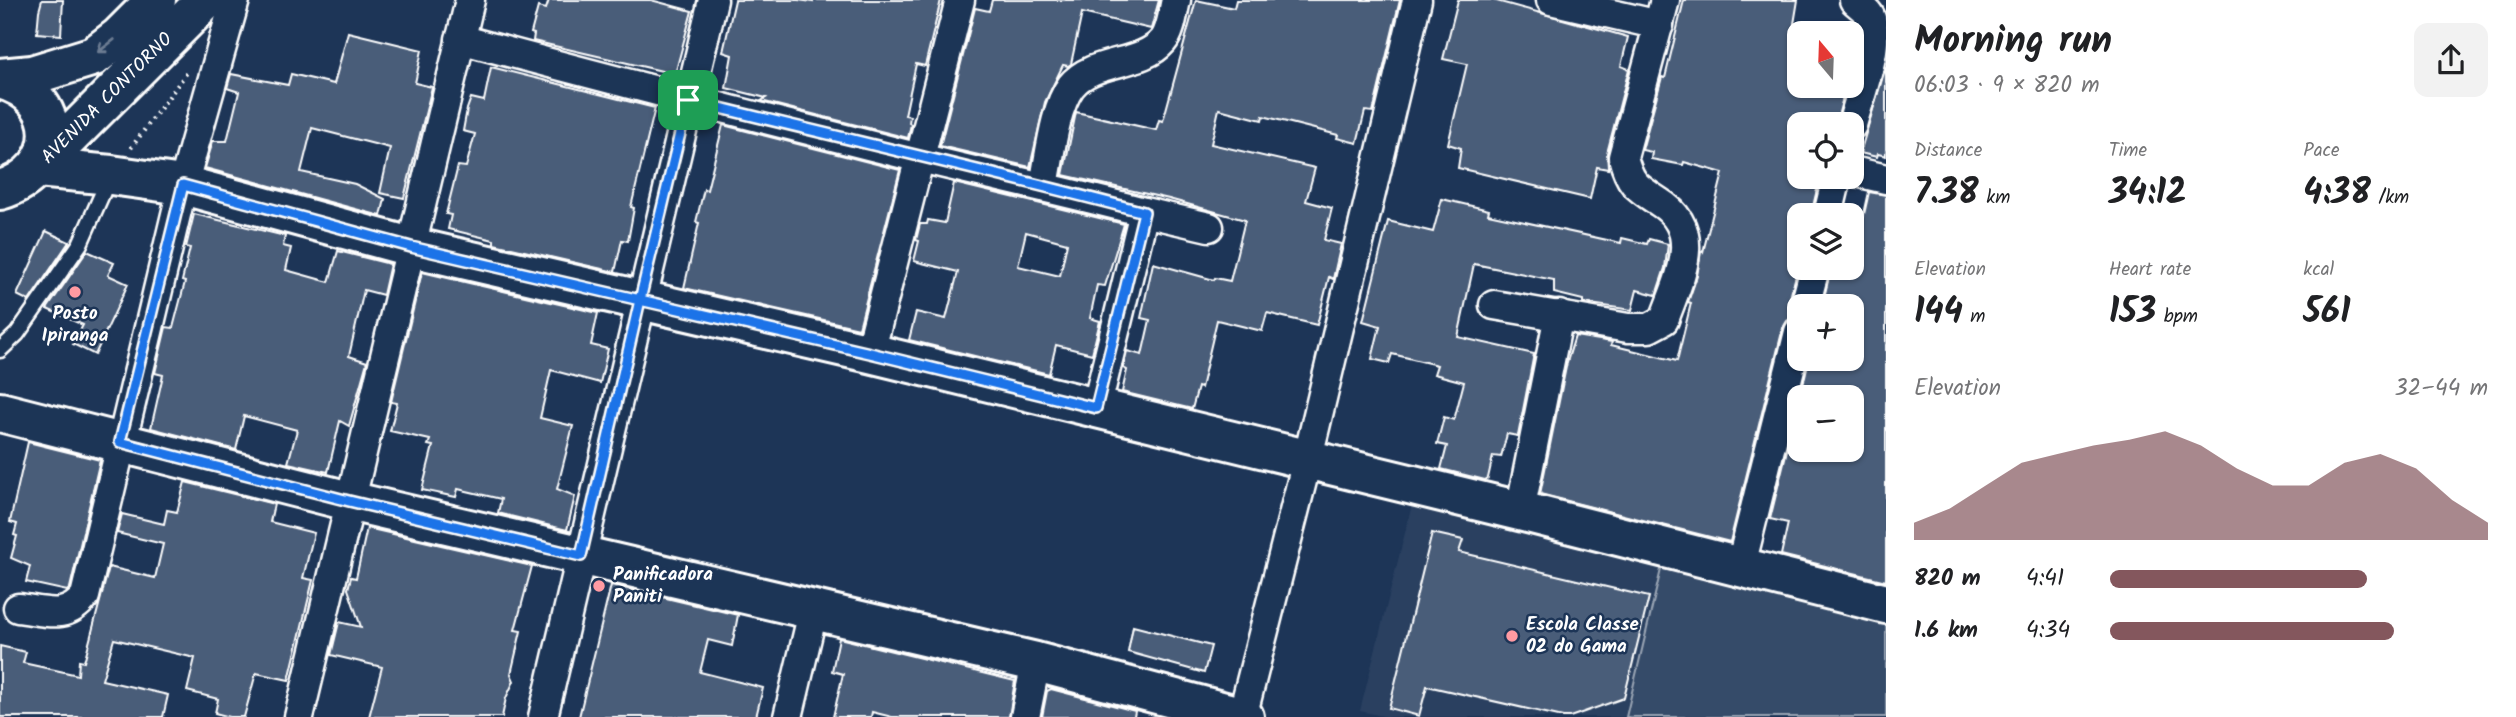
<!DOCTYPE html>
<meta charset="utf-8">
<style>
:root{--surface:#fff;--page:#f2f2f2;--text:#202124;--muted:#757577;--accent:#84575d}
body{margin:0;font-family:Kalam,sans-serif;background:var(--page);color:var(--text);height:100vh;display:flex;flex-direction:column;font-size:26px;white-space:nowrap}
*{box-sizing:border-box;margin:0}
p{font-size:23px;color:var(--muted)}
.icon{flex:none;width:38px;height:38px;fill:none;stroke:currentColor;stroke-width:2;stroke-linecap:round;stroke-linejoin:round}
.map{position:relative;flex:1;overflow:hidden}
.side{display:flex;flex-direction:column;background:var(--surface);width:630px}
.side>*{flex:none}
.needle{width:46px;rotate:341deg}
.fabs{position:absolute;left:1787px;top:21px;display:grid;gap:14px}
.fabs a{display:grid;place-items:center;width:77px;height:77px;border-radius:14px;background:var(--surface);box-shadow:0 2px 5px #0004;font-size:35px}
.pin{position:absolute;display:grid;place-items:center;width:60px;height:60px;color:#fff;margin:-30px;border-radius:14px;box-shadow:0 4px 10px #0006}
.round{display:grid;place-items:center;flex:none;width:74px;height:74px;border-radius:14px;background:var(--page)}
.overview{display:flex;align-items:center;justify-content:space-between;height:119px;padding:0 28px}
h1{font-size:38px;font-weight:700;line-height:52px}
.figures{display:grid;grid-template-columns:repeat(3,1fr);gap:10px;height:119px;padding:7px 28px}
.figures div{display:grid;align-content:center}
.figures b{font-size:35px;font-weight:700}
.figures small{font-size:19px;font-weight:400}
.figures p{font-size:19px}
.chart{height:196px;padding:14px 28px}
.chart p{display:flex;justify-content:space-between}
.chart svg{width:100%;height:126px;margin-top:7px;fill:var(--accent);opacity:.7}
ul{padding:0 28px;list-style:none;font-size:23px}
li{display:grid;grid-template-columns:112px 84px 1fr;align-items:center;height:52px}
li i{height:18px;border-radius:9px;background:var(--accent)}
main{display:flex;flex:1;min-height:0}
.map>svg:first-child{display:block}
.built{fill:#2a4161}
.green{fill:#364b69;stroke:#9aa5b4;stroke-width:2}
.building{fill:#4a5d79;stroke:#fff;stroke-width:2;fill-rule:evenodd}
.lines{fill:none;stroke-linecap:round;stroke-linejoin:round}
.lane-casing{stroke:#fff;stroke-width:19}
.street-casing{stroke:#fff;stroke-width:33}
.secondary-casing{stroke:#fff;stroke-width:44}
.primary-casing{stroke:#fff;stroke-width:44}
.path{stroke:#fff;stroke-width:4.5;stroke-dasharray:2 5;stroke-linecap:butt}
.lane{stroke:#1d3557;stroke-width:14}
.street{stroke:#1d3557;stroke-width:28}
.secondary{stroke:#1d3557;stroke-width:38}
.primary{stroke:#1d3557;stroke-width:38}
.oneway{stroke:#6c7c92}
.route-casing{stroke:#fff;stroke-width:14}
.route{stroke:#1a73e8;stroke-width:9}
.poi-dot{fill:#ff9aa2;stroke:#1d3557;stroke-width:2.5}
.labels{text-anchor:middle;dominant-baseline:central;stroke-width:5;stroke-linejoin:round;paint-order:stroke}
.street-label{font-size:19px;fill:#fff;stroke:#1d3557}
.poi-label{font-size:19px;font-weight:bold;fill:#fff;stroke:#1d3557;text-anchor:start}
</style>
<main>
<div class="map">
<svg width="1886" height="717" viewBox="0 0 1886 717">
<rect width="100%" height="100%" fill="#1d3557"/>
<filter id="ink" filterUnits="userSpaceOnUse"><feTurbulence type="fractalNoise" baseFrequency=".0143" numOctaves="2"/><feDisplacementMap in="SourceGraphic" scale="14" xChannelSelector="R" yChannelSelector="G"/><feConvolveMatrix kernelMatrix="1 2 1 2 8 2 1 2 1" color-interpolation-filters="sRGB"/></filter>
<g filter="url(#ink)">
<path class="built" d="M 1413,501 L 1663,561 L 1626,717 L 1387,717 L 1360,711 Z"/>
<path class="green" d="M 1663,561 L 1886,619 L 1886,717 L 1626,717 Z"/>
<g class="building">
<path d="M 42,0 L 63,0 L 61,35 L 37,33 L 39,11 Z"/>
<path d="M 549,0 L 651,0 L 692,11 L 675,74 L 533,41 L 534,34 L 531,33 L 538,7 L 546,9 Z"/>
<path d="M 735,0 L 798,0 L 813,2 L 813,0 L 941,0 L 925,66 L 916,64 L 905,115 L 910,116 L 909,123 L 911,124 L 908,138 L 761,101 L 766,98 L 726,88 L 732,55 L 723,52 Z"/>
<path d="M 992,0 L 1159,0 L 1151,29 L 1082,13 L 1071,64 L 1068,66 L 1063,65 L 1045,102 L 1030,167 L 940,146 L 975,8 L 989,11 Z"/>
<path d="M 1196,0 L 1234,8 L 1236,0 L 1400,0 L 1373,112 L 1365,111 L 1357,143 L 1337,138 L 1338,135 L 1263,116 L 1262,120 L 1219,109 L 1211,144 L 1315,168 L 1306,201 L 1332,208 L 1324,240 L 1341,244 L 1333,279 L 1329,277 L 1317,325 L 1267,313 L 1262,331 L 1217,320 L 1201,388 L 1198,387 L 1192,409 L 1122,392 L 1127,370 L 1123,368 L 1127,351 L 1142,355 L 1150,320 L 1141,318 L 1153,263 L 1214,280 L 1215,278 L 1230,281 L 1245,220 L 1169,199 L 1063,175 L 1076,112 L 1156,130 L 1159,120 L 1163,121 Z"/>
<path d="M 1458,0 L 1493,0 L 1628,37 L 1621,66 L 1629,69 L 1607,153 L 1608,167 L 1608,169 L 1597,167 L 1590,199 L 1458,168 L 1461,148 L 1448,144 L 1467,64 L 1443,59 Z"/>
<path d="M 1684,0 L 1798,0 L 1794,24 L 1804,27 L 1803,33 L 1799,33 L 1799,86 L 1846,86 L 1836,124 L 1799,124 L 1799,177 L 1820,177 L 1811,215 L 1799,215 L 1799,264 L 1789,302 L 1789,311 L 1793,317 L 1787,321 L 1783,328 L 1730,542 L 1540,494 L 1567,362 L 1575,336 L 1612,342 L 1611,345 L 1677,361 L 1691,303 L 1688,302 L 1697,276 L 1701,251 L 1703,252 L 1723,173 L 1684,162 L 1683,165 L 1651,159 L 1652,152 L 1642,150 L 1662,77 L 1665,78 Z"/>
<path d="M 348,32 L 422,50 L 415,83 L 432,87 L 404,198 L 380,193 L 390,148 L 312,128 L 301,172 L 355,184 L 385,199 L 381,216 L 205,168 L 213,141 L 227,141 L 239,92 L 227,88 L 231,74 L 288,85 L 291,74 L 334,84 Z"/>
<path d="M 1886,66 L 1886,156 L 1878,154 L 1877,157 L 1860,153 Z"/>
<path d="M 491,67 L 655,108 L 631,207 L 634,208 L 628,241 L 622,240 L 615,272 L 494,244 L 494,240 L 448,229 L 451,215 L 446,214 L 458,166 L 466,167 L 475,134 L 463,131 L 467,109 L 471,98 L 484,101 Z"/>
<path d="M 723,125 L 900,170 L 859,328 L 684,288 L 699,223 L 696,222 L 704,189 L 707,190 Z"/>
<path d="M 954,183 L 1124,224 L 1105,286 L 1097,285 L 1090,318 L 1100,321 L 1092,354 L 1056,345 L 1049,374 L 909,340 L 916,312 L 946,319 L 958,272 L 914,261 L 919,241 L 916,240 L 920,224 L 927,224 L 928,220 L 945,223 ZM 1026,232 L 1067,243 L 1060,276 L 1018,266 Z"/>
<path d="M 1869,192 L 1886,195 L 1886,581 L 1781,555 L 1788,523 L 1770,519 L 1799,401 L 1799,450 L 1852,450 L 1852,397 L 1800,397 L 1809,359 L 1852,359 L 1852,306 L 1822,306 L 1831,268 L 1852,268 Z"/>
<path d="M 1442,199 L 1489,210 L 1488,214 L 1621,243 L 1622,238 L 1647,244 L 1649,239 L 1668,244 L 1665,268 L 1656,295 L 1637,290 L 1632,310 L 1583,303 L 1583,300 L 1554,293 L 1554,280 L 1474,264 L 1458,337 L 1534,354 L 1518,436 L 1507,434 L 1501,457 L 1493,456 L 1488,478 L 1485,480 L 1441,469 L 1447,446 L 1437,444 L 1444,417 L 1454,420 L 1464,382 L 1434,374 L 1437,365 L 1392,354 L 1389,363 L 1372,359 L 1380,326 L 1363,321 L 1388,221 L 1433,232 Z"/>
<path d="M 194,214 L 285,236 L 283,246 L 291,248 L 286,270 L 329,282 L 338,251 L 390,264 L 383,295 L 364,290 L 349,356 L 367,362 L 349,426 L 340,421 L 328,472 L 288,463 L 297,430 L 244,416 L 236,450 L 151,428 L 163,375 L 155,373 L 166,327 L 173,328 L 185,282 L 182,281 L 190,248 L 186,247 Z"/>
<path d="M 46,231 L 69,242 L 29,301 L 17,295 Z"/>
<path d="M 87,251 L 114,263 L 108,275 L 128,284 L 95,355 L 73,344 L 83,325 L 47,309 Z"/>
<path d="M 422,272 L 598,313 L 591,345 L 608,349 L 600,383 L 551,370 L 540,418 L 573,426 L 557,489 L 575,496 L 567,530 L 498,513 L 501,499 L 458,489 L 456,497 L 422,490 L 433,446 L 428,445 L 430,440 L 390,431 L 397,403 L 391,402 Z"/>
<path d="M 28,442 L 100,460 L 70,588 L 67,591 L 26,582 L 30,566 L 11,558 L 17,536 L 14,535 L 17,524 L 10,522 Z"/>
<path d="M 185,482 L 274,504 L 270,522 L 314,533 L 303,578 L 313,580 L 289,680 L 256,673 L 244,717 L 230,717 L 215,713 L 218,699 L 187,691 L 195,658 L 114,639 L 102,680 L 168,695 L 163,717 L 0,717 L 0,646 L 26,652 L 23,663 L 78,675 L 79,661 L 84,662 L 109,567 L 155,578 L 163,544 L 117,533 L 122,514 L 164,524 L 167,510 L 177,512 Z"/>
<path d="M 367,528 L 532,566 L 515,630 L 521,631 L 511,674 L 514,681 L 506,698 L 502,717 L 369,717 L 382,667 L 331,655 L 339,622 L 361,627 L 348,589 L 351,577 L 356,578 Z"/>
<path d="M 1432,533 L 1463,540 L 1459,552 L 1649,597 L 1624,698 L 1570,717 L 1563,717 L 1427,686 L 1419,716 L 1389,708 Z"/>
<path d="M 611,585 L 738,615 L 732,646 L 708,640 L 700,672 L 763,688 L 756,717 L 579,717 Z"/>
<path d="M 1133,626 L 1211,646 L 1204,673 L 1128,652 Z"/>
<path d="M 839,638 L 1015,681 L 1009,717 L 892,717 L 872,712 L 871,717 L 833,717 L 843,674 L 832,671 Z"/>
<path d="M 1051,689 L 1135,711 L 1134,717 L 1042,717 L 1047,691 Z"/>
</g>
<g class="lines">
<defs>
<path id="lane" d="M 0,350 L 17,334 L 80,244 L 110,176"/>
<g id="street">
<path d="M 1551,0 L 1659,25"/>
<path d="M 460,39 C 611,80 761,118 912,156 C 989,175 1067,192 1144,212"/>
<path d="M 1852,125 C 1859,98 1882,41 1870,16 C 1867,10 1859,5 1854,0"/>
<path d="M 1852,171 L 1886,179"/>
<path d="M 1044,185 C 1050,157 1054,109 1071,86 C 1093,58 1141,67 1163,41 C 1171,32 1173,12 1176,0"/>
<path d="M 1828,215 L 1837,177"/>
<path d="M 1494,305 L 1628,328 L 1649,328 L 1664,320 C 1678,280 1706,231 1659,202 C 1636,187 1630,184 1623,157 L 1665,0"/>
<path d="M 1805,306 L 1815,268"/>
<path d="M 870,353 L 960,0"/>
<path d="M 1096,409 L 1144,212 L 1209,227"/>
<path d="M 1520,511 L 1559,315"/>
<path d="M 1740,569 L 1799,332"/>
<path d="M 18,608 C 45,611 66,621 85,596 L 183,185 L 235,0"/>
<path d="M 299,717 L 470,0"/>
<path d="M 543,717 L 713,0"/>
<path d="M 788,717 L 814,608"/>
<path d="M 1025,717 L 1036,662"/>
<path d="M 1242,717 L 1307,461 L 1417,0"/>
</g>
<g id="secondary">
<path d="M 38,168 L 111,175 L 183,185 L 411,247 L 870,353 L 1520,511 L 1886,604"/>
<path d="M 0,412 L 349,501 L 1036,662 L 1244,717"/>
</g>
<g id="primary">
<path d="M 0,78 L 32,75 L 94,56 L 119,37 L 156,0"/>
<path d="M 0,79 C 65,96 65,171 0,190"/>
<path id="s1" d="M 38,168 L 206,0"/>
</g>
</defs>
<use href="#lane" class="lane-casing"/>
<use href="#street" class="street-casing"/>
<use href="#secondary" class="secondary-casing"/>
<use href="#primary" class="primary-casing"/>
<path class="path" d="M 131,148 L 188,71"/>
<use href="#lane" class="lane"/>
<use href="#street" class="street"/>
<use href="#secondary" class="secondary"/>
<use href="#primary" class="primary"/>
</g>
<defs><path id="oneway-shaft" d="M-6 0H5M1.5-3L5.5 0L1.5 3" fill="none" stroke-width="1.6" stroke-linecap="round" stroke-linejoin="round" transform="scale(1.75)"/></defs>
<use class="oneway" href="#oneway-shaft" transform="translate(106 46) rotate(142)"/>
</g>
<g class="lines" filter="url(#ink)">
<defs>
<path id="route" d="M 688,100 L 640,300 L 411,247 L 183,185 L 120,442 L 349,501 L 581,556 L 640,300 L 870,353 L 1096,408 L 1144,212 C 993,172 840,138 688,100"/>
</defs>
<use href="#route" class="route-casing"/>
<use href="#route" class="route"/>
</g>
<g class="poi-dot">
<circle cx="75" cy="292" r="7"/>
<circle cx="599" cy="586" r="7"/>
<circle cx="1512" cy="636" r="7"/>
</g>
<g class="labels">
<g class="street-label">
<text stroke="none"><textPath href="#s1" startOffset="98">AVENIDA CONTORNO</textPath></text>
</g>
<g class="poi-label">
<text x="75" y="314" text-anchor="middle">Posto<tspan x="75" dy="22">Ipiranga</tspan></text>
<text x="613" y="575">Panificadora<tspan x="613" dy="22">Paniti</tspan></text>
<text x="1526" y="625">Escola Classe<tspan x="1526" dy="22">02 do Gama</tspan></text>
</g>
</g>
</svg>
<div class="fabs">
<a><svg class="needle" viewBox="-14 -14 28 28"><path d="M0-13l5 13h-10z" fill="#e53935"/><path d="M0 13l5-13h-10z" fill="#757577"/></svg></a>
<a><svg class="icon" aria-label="locate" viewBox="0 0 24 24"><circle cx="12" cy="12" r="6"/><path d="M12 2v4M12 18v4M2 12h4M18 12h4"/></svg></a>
<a><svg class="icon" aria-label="layers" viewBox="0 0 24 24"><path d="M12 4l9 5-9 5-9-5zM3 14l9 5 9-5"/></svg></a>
<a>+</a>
<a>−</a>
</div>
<div class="pin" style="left:688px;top:100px;background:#1e9e55"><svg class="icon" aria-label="arrive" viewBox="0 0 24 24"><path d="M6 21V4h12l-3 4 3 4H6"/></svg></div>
</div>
<section class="side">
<div class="overview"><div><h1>Morning run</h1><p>06:03 · 9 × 820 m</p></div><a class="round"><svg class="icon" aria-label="share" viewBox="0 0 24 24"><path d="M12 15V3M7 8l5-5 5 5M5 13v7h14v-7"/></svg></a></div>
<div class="figures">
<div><p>Distance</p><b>7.38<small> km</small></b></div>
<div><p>Time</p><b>34:12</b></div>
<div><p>Pace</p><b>4:38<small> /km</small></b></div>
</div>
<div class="figures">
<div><p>Elevation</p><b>144<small> m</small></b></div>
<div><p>Heart rate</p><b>153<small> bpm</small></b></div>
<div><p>kcal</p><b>561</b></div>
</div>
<div class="chart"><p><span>Elevation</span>32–44 m</p>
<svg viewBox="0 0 160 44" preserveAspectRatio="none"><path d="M0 44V38L10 33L20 25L30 17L40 14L50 11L60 9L70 6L80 11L90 19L100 25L110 25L120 17L130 14L140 19L150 30L160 38V44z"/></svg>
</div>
<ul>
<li><b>820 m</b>4:41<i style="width:68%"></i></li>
<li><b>1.6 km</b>4:34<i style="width:75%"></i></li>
</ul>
</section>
</main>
